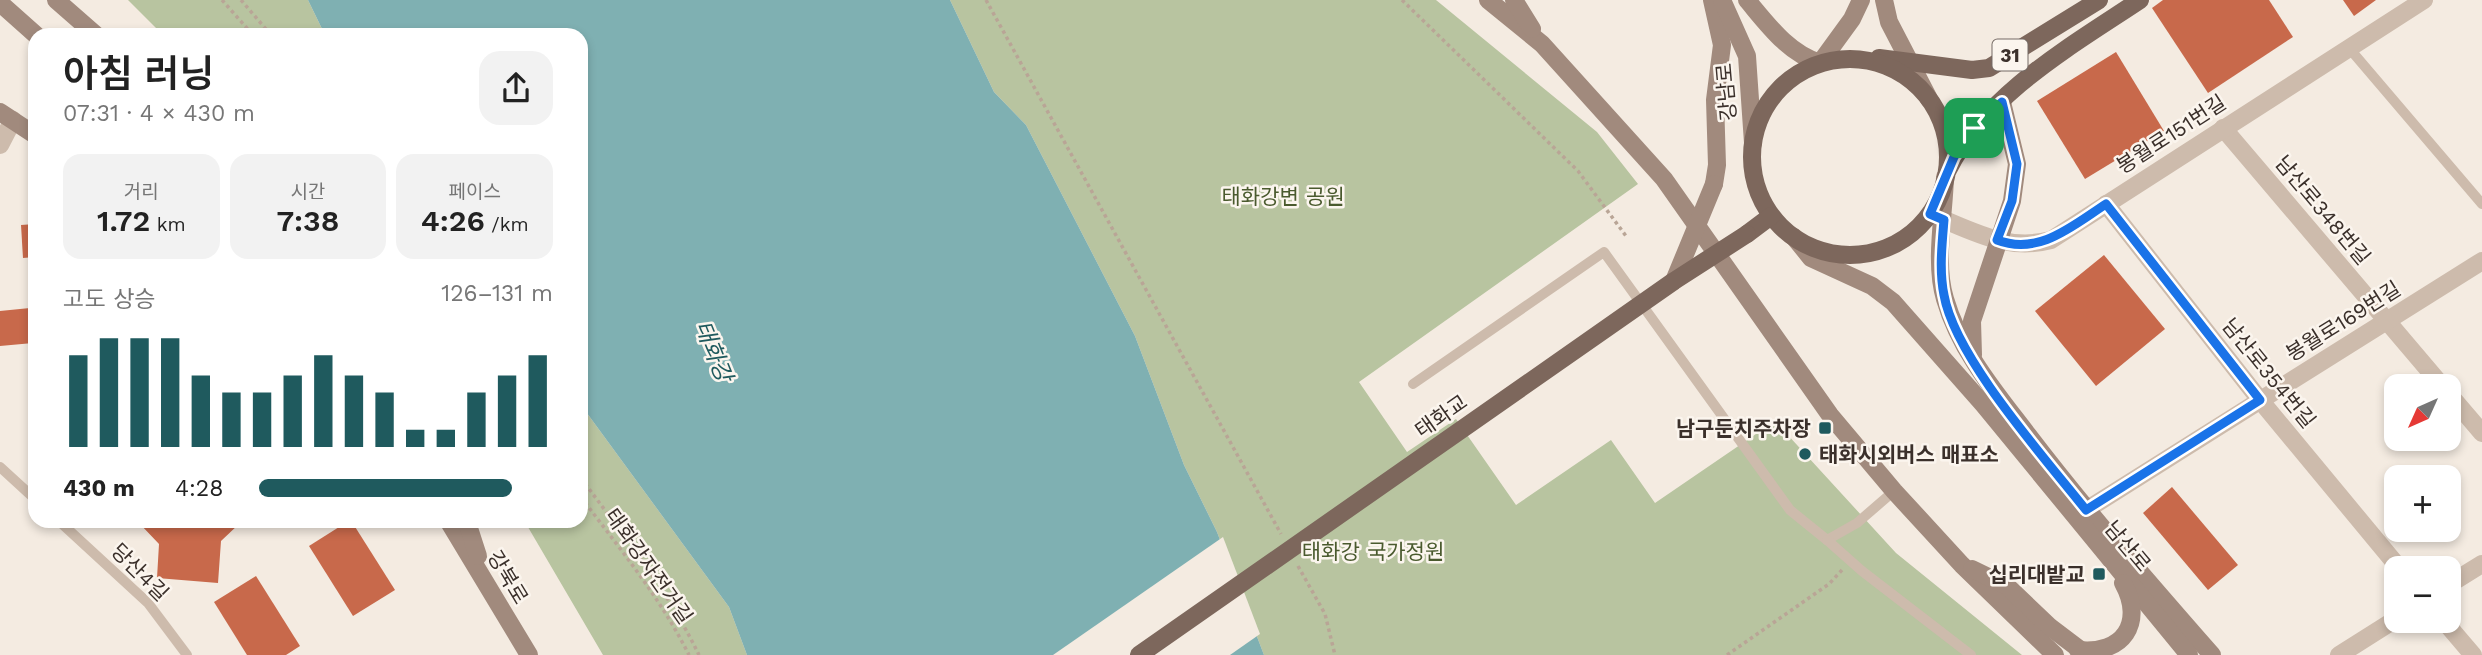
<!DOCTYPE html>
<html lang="ko">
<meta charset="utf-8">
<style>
:root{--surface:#fff;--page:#f2f2f2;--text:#222;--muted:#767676;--accent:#1f5a5e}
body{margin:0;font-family:"Work Sans","Noto Sans KR",sans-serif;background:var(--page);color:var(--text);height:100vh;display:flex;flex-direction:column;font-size:26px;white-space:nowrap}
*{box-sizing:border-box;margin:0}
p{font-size:23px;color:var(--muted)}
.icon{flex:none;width:38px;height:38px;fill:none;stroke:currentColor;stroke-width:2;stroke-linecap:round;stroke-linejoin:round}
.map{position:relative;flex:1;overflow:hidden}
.drawer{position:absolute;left:28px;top:28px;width:560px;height:500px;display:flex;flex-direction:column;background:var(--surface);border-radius:21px;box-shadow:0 4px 10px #0003}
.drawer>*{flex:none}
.needle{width:46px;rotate:225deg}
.controls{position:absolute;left:2384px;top:374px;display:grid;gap:14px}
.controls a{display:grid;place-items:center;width:77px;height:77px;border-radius:14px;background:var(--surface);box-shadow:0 4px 10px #0003;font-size:35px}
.pin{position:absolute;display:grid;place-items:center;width:60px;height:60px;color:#fff;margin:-30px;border-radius:14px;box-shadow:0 4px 10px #0006}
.round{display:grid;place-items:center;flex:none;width:74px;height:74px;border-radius:21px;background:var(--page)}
.head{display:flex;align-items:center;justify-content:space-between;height:119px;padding:0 35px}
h1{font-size:38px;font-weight:600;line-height:52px}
.figures{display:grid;grid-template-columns:repeat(3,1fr);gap:10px;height:119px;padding:7px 35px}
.figures div{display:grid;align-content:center;border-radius:18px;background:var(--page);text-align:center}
.figures b{font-size:30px;font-weight:600}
.figures small{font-size:19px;font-weight:400}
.figures p{font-size:19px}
.chart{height:196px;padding:14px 35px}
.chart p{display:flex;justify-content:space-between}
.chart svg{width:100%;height:126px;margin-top:7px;stroke:var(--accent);stroke-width:6}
ul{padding:0 35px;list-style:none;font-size:23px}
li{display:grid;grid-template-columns:112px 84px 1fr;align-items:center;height:52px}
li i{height:18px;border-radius:9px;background:var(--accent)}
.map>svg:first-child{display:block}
.green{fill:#b8c4a0}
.water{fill:#7fb0b2}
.pier{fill:#f4ebe1}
.building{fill:#c8694b}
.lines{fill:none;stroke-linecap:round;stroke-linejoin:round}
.path{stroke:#b9a596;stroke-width:3.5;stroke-dasharray:3.5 3.5;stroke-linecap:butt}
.lane{stroke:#cdbbac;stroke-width:10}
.street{stroke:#cdbbac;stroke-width:18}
.secondary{stroke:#a18a7d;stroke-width:18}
.primary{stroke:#7d675c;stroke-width:18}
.secondary-bridge{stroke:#a18a7d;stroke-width:18}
.primary-bridge{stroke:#7d675c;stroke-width:18}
.route-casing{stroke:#fff;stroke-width:14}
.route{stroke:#1a73e8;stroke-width:9}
.poi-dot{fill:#1f5a5e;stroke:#fbf5ee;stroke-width:2.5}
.labels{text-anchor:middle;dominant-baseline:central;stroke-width:5;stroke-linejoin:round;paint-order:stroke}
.shield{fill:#fbf5ee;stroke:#756b66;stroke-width:2}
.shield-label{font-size:19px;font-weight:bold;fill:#3b302b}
.street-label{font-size:21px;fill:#3b302b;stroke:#fbf5ee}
.park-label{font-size:21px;fill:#4a5a2e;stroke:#fbf5ee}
.poi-label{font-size:21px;font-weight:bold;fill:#3b302b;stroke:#fbf5ee;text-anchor:end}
.water-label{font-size:23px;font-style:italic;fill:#1f5a5e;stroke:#fbf5ee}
</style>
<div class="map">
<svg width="2482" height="655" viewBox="0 0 2482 655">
<rect width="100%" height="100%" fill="#f4ebe1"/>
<g class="green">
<path d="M 128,0 L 308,0 L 325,35 L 163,35 Z"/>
<path d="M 950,0 L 1436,0 L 1597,132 L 1638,184 L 1359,382 L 1407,452 L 1456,419 L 1516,505 L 1611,440 L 1655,503 L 1775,421 L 1896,553 L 2022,655 L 1264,655 L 1217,532 L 1184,465 L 1135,336 L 1026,125 L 994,92 Z"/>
<path d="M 581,405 L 729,607 L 747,655 L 603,655 L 525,522 L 581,522 Z"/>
</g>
<path class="water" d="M 308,0 L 950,0 L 994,92 L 1026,125 L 1135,336 L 1184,465 L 1217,532 L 1264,655 L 747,655 L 729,607 L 581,405 L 581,35 L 325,35 Z"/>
<path class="pier" d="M 1223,537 L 1260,634 L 1230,655 L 1053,655 Z"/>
<g class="building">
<path d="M 2163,0 L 2269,0 L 2293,37 L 2208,93 L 2152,8 Z"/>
<path d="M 2343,0 L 2376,0 L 2354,16 Z"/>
<path d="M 2116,52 L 2164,131 L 2085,179 L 2037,101 Z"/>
<path d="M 35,224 L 35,257 L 23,258 L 21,225 Z"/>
<path d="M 2104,255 L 2165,329 L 2096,386 L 2035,311 Z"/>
<path d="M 30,308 L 33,343 L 0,346 L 0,311 Z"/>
<path d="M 2172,487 L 2238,565 L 2208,590 L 2143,513 Z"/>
<path d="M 142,522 L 184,522 L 188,525 L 192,522 L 237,522 L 239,524 L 221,541 L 218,583 L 157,578 L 159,544 L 140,524 Z"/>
<path d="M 347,522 L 352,522 L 395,590 L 353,616 L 309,546 Z"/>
<path d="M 256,576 L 300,646 L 286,655 L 247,655 L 214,602 Z"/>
</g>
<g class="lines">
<g class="path">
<path d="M 222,0 L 253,35"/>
<path d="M 241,0 L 271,35"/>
<path d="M 986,0 L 1281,534"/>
<path d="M 1402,0 L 1578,171 L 1626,236"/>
<path d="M 581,478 C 623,535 668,591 699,655"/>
<path d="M 581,497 C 619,548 660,597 689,655"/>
<path d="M 1298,566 L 1325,614 L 1335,655"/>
<path d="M 1727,655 L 1829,584 L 1842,570"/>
</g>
<g class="lane">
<path d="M 2349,48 L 2482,204"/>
<path d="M 1413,384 L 1604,252 L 1790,510 L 1827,540 L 1857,523 L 1894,491"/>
<path d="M 0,467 L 35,499"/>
<path d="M 60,522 L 148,603 L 187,655"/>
<path d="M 1827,540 L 1862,571 L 1971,655"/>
</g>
<g class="street">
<path d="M 2223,128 L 2443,387"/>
<path d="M 0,145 L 13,120"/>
<path d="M 2106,204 L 2260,400 L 2400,569"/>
<path d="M 1930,214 C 1971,230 2006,252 2051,240 L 2424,0"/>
<path d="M 2448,393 L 2482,433"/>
<path d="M 2086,510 L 2482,261"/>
<path d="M 2448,585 L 2482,564"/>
<path d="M 2444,621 L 2473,655"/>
<path d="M 2339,655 L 2396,619"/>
</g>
<g class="secondary">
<path d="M 56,0 L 96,35"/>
<path d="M 1488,0 L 1542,44 L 1664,179 L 1830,415 L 1894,491 L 1962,565 L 2055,655"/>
<path d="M 1514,0 L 1532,29"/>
<path d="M 1712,0 L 1722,45 L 1715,100 L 1717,165 L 1714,184"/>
<path d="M 1722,0 L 1747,56 L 1753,143"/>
<path d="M 1747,0 C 1768,25 1788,53 1820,63 L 1852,19 L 1861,0"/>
<path d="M 1884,0 L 1889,22 L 1929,99"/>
<path d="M 0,3 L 36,35"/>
<path d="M 0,112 L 35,135"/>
<path d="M 1945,177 C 1944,215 1934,263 1945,299 C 1960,351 1996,393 2028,435 C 2086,511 2149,583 2212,655"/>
<path d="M 1794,237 L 1811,258 L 1872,286 L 1893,302 L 1983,404 L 2189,655"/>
<path d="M 1973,355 L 1972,321 L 2012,201 L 2017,164 L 2002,102"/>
<path d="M 449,522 L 529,655"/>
<path d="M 467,522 L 478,556"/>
<path d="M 1972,569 L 2007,586 L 2050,627 L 2087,655"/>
<path d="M 2078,650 C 2123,655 2145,623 2123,583"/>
</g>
<g class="primary">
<path d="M 1879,58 L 1972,70 L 1989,68 L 2099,0"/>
<circle cx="1850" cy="157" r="98"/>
<path d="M 1948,170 C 1986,94 2071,46 2140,0"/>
<path d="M 1747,234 L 1771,216"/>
</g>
<path class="secondary-bridge" d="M 1674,281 L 1714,184"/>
<path class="primary-bridge" d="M 1139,655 L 1674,281 L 1747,234"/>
</g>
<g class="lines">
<defs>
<path id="route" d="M 2002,102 L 2017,164 L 2012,201 L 1997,240 C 2039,256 2072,226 2106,204 L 2260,400 L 2086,510 C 2045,458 1955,358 1944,295 C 1939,271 1942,244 1944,220 L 1930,214 L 1954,157 L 1975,127 Z"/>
</defs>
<use href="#route" class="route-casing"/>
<use href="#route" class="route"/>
</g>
<g class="poi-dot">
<rect x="1818" y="421" width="14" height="14" rx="3.5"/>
<circle cx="1805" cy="454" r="7"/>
<rect x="2092" y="567" width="14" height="14" rx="3.5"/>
</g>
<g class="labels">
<rect class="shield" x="1992.5" y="39.5" width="35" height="31" rx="5"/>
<g class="shield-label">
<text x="2010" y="55">31</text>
</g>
<g class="street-label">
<text transform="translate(1726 92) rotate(-95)">강남로</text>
<text transform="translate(2171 134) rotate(-33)">봉월로151번길</text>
<text transform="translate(2323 210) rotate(50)">남산로348번길</text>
<text transform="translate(2343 321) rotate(-32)">봉월로169번길</text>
<text transform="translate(2269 373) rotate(51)">남산로354번길</text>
<text transform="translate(1441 416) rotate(-35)">태화교</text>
<text transform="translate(2128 546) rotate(50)">남산로</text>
<text transform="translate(649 566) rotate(55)">태화강자전거길</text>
<text transform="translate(140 572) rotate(45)">당산4길</text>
<text transform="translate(508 577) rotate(59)">강북로</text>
</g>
<g class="park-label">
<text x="1283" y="196">태화강변 공원</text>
<text x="1373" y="551">태화강 국가정원</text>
</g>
<g class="poi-label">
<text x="1811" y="428">남구둔치주차장</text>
<text x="1819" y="454" text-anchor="start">태화시외버스 매표소</text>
<text x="2085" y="574">십리대밭교</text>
</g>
<g class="water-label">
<text transform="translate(713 351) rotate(68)">태화강</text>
</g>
</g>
</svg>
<div class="controls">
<a><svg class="needle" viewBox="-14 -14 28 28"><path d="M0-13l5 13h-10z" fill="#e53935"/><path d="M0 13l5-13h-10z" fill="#767676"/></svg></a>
<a>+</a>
<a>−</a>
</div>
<div class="pin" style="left:1974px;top:128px;background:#1e9e55"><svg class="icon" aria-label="arrive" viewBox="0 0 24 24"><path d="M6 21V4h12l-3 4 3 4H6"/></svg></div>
<section class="drawer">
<div class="head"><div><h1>아침 러닝</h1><p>07:31 · 4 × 430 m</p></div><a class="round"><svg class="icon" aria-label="share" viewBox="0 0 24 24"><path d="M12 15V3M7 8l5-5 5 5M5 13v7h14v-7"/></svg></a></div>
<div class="figures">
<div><p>거리</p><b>1.72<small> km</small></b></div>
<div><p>시간</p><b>7:38</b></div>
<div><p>페이스</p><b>4:26<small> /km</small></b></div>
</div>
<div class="chart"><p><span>고도 상승</span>126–131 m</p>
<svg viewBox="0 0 160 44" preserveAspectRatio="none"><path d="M5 44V12M15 44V6M25 44V6M35 44V6M45 44V19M55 44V25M65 44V25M75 44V19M85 44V12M95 44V19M105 44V25M115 44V38M125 44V38M135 44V25M145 44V19M155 44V12"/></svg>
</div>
<ul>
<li><b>430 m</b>4:28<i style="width:86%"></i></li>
</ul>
</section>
</div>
